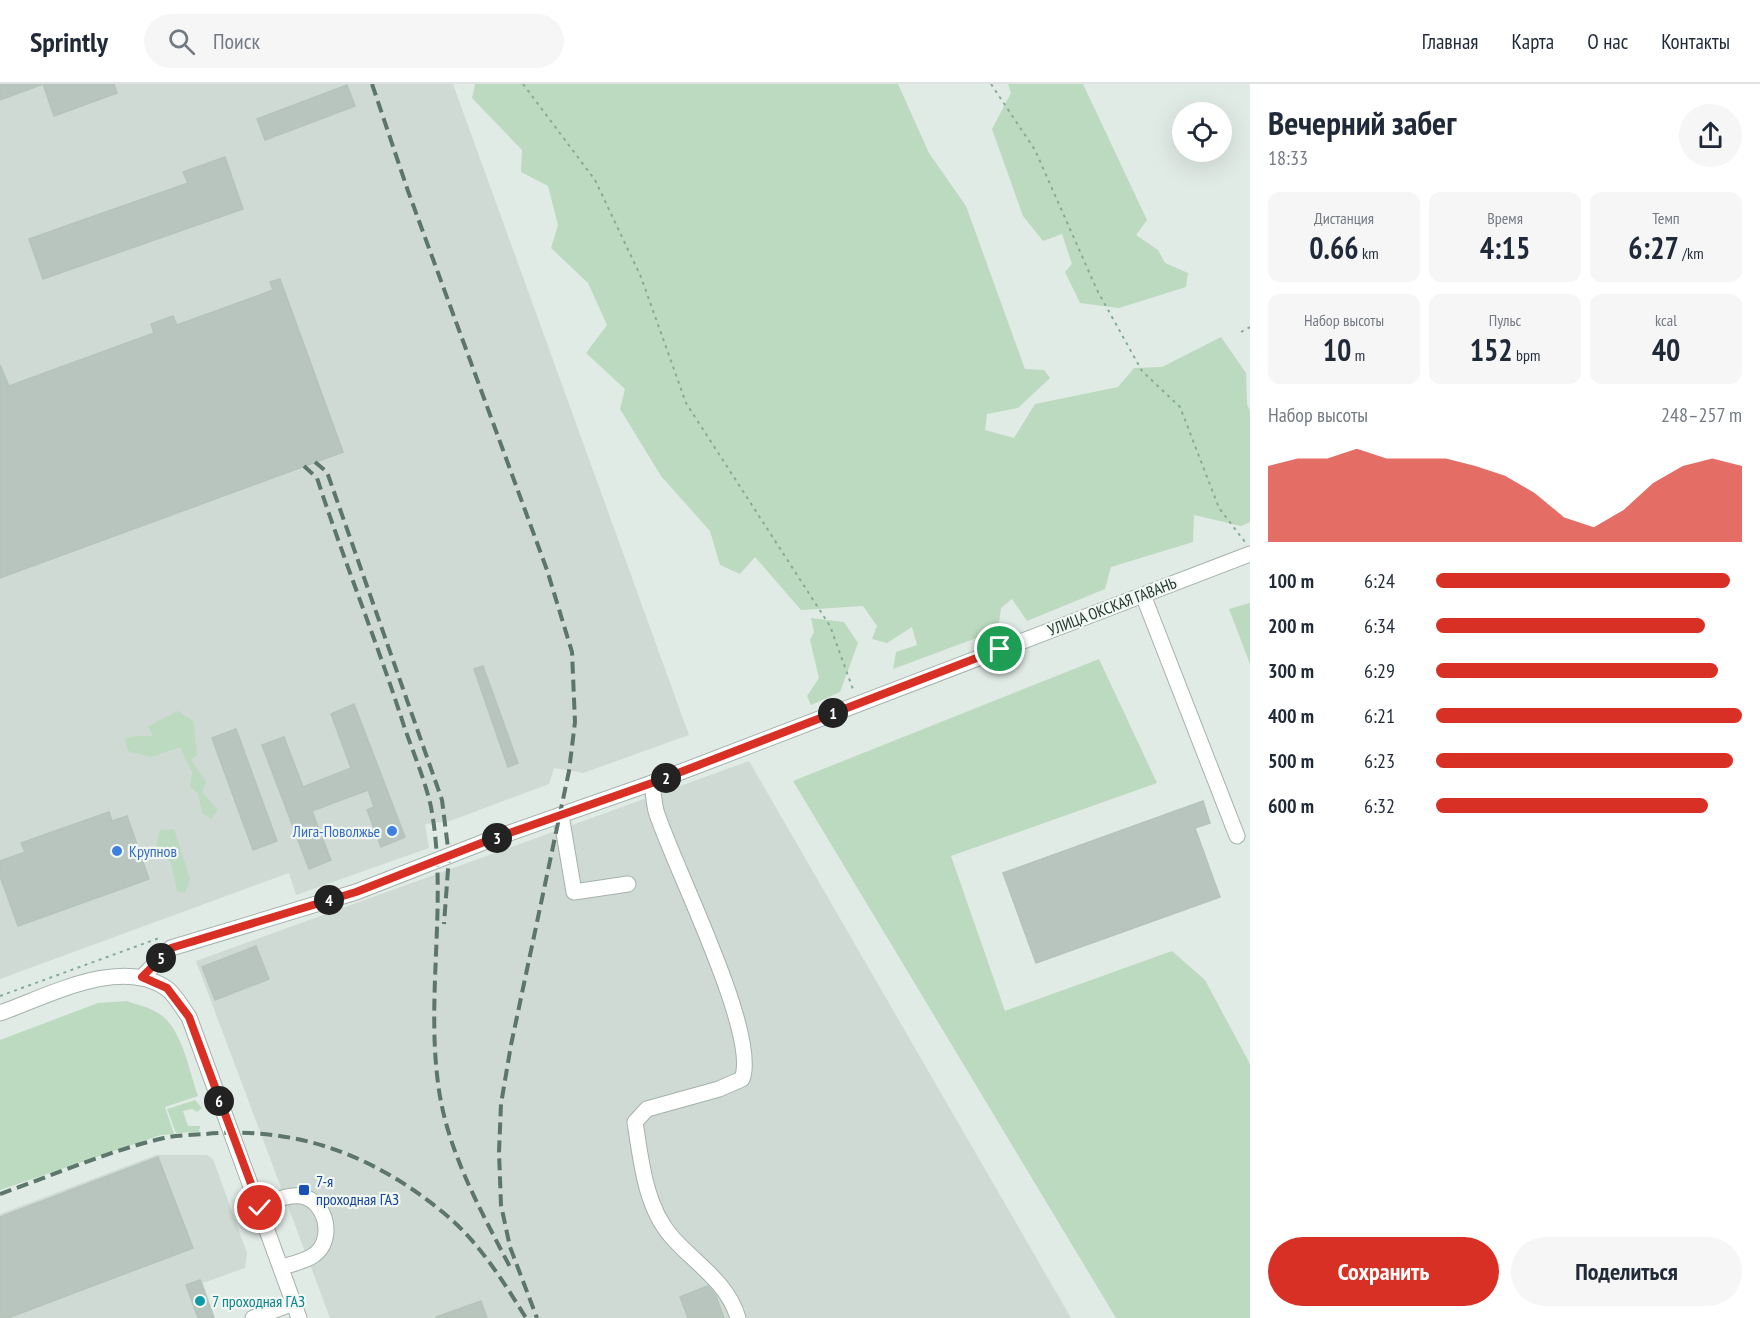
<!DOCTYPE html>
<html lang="ru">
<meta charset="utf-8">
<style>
:root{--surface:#fff;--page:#f6f6f7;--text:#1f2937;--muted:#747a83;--line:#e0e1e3;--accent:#d93025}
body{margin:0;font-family:"PT Sans Narrow",sans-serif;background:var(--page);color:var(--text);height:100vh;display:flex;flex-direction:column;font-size:22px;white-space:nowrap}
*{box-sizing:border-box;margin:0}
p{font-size:20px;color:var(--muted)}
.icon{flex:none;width:33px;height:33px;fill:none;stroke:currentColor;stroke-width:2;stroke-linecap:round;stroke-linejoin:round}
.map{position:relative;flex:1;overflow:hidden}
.panel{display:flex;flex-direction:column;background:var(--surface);width:510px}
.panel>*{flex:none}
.controls{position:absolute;left:1172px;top:18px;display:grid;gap:12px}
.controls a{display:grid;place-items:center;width:60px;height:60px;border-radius:50%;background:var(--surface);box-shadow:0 6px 24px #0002;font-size:30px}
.pin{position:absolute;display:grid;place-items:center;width:51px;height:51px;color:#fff;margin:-26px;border:3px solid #fff;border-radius:50%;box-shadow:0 2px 6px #0007}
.km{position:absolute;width:30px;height:30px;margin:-15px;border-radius:50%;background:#222;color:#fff;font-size:16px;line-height:30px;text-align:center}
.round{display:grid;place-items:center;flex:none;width:63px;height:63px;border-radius:32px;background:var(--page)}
.headline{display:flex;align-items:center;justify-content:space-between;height:102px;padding:0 18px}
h1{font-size:33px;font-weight:700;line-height:45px}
.figures{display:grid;grid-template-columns:repeat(3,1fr);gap:9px;height:102px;padding:6px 18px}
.figures div{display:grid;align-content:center;border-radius:12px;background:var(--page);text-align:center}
.figures b{font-size:30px;font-weight:700}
.figures small{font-size:16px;font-weight:400}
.figures p{font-size:16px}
.chart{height:168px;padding:12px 18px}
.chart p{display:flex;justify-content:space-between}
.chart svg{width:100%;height:108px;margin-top:6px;fill:var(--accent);opacity:.7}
.button{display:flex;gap:12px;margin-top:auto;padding:12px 18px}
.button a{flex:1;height:69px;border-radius:36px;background:var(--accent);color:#fff;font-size:24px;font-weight:700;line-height:69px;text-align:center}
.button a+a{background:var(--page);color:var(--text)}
ul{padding:0 18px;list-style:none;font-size:20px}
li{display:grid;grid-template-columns:96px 72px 1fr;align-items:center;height:45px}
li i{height:15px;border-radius:8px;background:var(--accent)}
header{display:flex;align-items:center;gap:36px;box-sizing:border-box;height:84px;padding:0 30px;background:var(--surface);border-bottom:2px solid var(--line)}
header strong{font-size:28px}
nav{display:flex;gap:33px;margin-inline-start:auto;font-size:21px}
.search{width:420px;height:54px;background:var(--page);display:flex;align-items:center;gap:15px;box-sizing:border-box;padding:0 21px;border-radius:33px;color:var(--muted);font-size:22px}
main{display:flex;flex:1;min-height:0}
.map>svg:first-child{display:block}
.built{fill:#cfdad4}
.green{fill:#bbdabf}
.building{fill:#b7c5be;stroke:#b4c4bb;stroke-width:1.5}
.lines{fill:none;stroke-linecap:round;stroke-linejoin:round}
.minor-casing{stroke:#a4b2ab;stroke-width:17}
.path{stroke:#84ac9a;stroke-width:2;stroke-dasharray:3 4.5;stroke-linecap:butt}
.minor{stroke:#fff;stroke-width:15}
.rail{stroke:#5d766c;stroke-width:4;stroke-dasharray:12 6;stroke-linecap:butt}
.route-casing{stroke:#fff;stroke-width:12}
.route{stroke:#d93025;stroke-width:8}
.shop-dot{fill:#3f7fe0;stroke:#f1f7f3;stroke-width:2}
.transit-dot{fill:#1a4fb4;stroke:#f1f7f3;stroke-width:2}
.culture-dot{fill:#0f9aa8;stroke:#f1f7f3;stroke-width:2}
.labels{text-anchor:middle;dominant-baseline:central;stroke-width:4.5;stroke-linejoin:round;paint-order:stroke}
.street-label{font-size:16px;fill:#233a30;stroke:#f1f7f3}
.shop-label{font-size:16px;fill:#366cbe;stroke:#f1f7f3;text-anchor:end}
.transit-label{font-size:16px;fill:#164399;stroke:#f1f7f3;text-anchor:start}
.culture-label{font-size:16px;fill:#0d838f;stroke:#f1f7f3;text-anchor:start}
</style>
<header>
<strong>Sprintly</strong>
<div class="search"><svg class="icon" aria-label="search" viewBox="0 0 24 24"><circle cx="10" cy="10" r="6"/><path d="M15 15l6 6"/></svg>Поиск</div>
<nav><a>Главная</a><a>Карта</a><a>О нас</a><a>Контакты</a></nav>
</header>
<main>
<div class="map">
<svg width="1250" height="1234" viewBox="0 0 1250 1234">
<rect width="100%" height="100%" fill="#e1ebe5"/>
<g class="built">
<path d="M 0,0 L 453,0 L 689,651 L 583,689 L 554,684 L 549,700 L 450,737 L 425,740 L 429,764 L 296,811 L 289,789 L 0,895 Z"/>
<path d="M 749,677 L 1071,1234 L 330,1234 L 196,877 Z"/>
<path d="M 156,1071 L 207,1071 L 213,1075 L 247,1169 L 245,1184 L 203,1199 L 215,1234 L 0,1234 L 0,1130 Z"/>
</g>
<g class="green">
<path d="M 475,0 L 898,0 L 929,69 L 966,122 L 1025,285 L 1044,286 L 1050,294 L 1018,324 L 987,330 L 985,346 L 1014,354 L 1035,320 L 1118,303 L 1134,284 L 1162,283 L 1221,253 L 1246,289 L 1247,320 L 1250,327 L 1250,438 L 1241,442 L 1194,431 L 1193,458 L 1111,483 L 1105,505 L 1027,537 L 1012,515 L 1001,524 L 998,546 L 893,585 L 896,568 L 917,561 L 912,543 L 887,559 L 872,555 L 877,542 L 863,522 L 801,526 L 755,473 L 740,490 L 720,481 L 710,447 L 661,392 L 620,325 L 625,305 L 586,269 L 607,241 L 588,199 L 551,164 L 558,141 L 548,102 L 521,88 L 522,66 L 472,14 Z"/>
<path d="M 1008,0 L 1083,0 L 1147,136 L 1136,151 L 1158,166 L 1165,179 L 1188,189 L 1186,203 L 1119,224 L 1080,219 L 1065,188 L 1072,180 L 1062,150 L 1043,157 L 1023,132 L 992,45 L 1011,9 Z"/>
<path d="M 1250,519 L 1250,580 L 1229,525 Z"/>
<path d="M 811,534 L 844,538 L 858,559 L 840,608 L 811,621 L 807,612 L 819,594 L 810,556 L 814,548 Z"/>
<path d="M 1099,575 L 1157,699 L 951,772 L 1005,927 L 1172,867 L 1205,896 L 1250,980 L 1250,1234 L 1116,1234 L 793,697 Z"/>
<path d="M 178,627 L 193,637 L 197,671 L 191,676 L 206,698 L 202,708 L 218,726 L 211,735 L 202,729 L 198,709 L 190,703 L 192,688 L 180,663 L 151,673 L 128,667 L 125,655 L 134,652 L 153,652 L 148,642 Z"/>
<path d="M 174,745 L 190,795 L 185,809 L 177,807 L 171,779 L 156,762 L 160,746 Z"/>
<path d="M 127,917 C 137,921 149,923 158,929 C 182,943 189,987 198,1012 L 165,1023 L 174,1050 L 161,1051 L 0,1106 L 0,956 L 98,919 Z"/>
<path d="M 195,1016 L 202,1024 L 197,1028 L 192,1025 L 183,1027 L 188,1042 L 200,1042 L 199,1048 L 176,1049 L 167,1025 Z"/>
</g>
<g class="building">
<path d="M 0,0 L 40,0 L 41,1 L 0,16 Z"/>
<path d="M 43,0 L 114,0 L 117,9 L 54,32 Z"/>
<path d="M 347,1 L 355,22 L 265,56 L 257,35 Z"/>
<path d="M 225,73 L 243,125 L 43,195 L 29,155 L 188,99 L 183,88 Z"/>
<path d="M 280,195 L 343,368 L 0,494 L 0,281 L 9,302 L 154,249 L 151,240 L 173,232 L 177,241 L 273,206 L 270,198 Z"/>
<path d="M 483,582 L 518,679 L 508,683 L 474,585 Z"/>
<path d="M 354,620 L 405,753 L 381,763 L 367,726 L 374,723 L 368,706 L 312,727 L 331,776 L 309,785 L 262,661 L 284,653 L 303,703 L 351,684 L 331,630 Z"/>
<path d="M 236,645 L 277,757 L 253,766 L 212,654 Z"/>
<path d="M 1203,717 L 1210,739 L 1195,744 L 1220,813 L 1036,879 L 1003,789 Z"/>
<path d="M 109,728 L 112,737 L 127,732 L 149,795 L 18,842 L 0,792 L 0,777 L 25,768 L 21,759 Z"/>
<path d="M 256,862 L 269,895 L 215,916 L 202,883 Z"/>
<path d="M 158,1073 L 193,1164 L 8,1234 L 0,1234 L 0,1133 Z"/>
<path d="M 200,1196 L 214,1234 L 198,1234 L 186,1201 Z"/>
<path d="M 708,1202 L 716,1212 L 724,1234 L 688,1234 L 680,1213 Z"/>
<path d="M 481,1217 L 487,1234 L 437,1234 L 436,1233 Z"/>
</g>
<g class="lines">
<defs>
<g id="minor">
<path d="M 1143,511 L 1237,752"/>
<path d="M 652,699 C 653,708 654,718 656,727 C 672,779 760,950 742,995 L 719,1005 L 647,1025 L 635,1038 C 641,1076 645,1122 671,1152 C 694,1179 727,1197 738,1234"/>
<path d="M 561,731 L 574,808 L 628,800"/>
<path d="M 142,893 L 171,864 L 356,808 L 484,758 L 652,699 L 1250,470"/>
<path d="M 0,929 C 46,913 120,872 166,904 C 175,910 182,924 189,933 L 299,1234"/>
<path d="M 260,1123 C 274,1118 286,1110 301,1112 C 327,1117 335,1156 314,1171 C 306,1177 292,1180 282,1183"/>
<path d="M 253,1234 L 294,1219"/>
</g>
</defs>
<use href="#minor" class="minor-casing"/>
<g class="path">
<path d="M 523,0 L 595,96 L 641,193 L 686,319 L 830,542 L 854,608"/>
<path d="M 991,0 L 1035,66 L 1097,206 L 1142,287 L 1180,323 L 1219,424 L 1245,458"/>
<path d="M 1241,248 L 1250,243"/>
<path d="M 0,912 L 162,853"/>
</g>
<use href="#minor" class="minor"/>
<g class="rail">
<path d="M 372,0 L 408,107 L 547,486 L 572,568 L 575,638 L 569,687 L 511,961 L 501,1020 L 499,1068 L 501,1121 L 510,1163 L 537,1234"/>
<path d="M 315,378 L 327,388 L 442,716 L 449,772 L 444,840"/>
<path d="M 304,382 L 317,394 C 344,477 377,558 404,642 C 413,668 425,696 431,723 C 448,814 426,907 438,999 C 446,1065 480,1125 510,1183"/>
<path d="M 0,1110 C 54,1091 108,1067 164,1054 C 177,1051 192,1051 205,1050 C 297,1042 374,1071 445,1130 C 479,1158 503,1197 526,1234"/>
</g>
</g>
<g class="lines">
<defs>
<path id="route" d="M 260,1124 L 189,933 L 167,904 L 142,893 L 171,864 L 356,808 L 484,758 L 652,699 L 1000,565"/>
</defs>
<use href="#route" class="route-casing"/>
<use href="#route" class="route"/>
</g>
<g class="shop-dot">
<circle cx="392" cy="747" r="6"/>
<circle cx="117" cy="767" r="6"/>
</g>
<rect class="transit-dot" x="298" y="1100" width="12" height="12" rx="3"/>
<circle class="culture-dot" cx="200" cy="1217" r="6"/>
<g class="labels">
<g class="street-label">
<text transform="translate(1112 522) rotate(-21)">УЛИЦА ОКСКАЯ ГАВАНЬ</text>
</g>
<g class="shop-label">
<text x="380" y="747">Лига-Поволжье</text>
<text x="129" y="767" text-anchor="start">Крупнов</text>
</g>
<g class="transit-label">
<text x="316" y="1097">7-я<tspan x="316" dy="18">проходная ГАЗ</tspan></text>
</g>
<g class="culture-label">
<text x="212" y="1217">7 проходная ГАЗ</text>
</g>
</g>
</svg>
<div class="controls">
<a><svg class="icon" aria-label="locate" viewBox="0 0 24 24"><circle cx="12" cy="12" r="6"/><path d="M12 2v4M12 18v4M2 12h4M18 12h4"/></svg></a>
</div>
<div class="pin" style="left:1000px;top:565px;background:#1e9e55"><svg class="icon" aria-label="arrive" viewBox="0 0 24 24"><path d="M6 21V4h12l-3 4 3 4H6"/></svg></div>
<div class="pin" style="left:260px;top:1124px;background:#d93025"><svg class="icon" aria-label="check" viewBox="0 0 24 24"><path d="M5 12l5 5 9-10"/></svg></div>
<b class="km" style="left:833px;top:629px">1</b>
<b class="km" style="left:666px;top:694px">2</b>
<b class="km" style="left:497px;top:754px">3</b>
<b class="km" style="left:329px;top:816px">4</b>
<b class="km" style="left:161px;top:874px">5</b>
<b class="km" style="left:219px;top:1017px">6</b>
</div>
<section class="panel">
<div class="headline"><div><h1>Вечерний забег</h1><p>18:33</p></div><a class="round"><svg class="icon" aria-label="share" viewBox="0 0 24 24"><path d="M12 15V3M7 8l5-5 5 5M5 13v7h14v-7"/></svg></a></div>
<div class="figures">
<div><p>Дистанция</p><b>0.66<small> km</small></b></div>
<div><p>Время</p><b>4:15</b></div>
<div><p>Темп</p><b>6:27<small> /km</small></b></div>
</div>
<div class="figures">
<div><p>Набор высоты</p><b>10<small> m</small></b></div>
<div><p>Пульс</p><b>152<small> bpm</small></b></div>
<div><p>kcal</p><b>40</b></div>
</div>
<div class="chart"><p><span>Набор высоты</span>248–257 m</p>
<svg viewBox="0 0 160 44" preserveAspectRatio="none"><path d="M0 44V13L10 10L20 10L30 6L40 10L50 10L60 10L70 13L80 17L90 24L100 34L110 38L120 31L130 20L140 13L150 10L160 13V44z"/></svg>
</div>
<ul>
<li><b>100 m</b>6:24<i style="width:96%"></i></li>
<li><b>200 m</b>6:34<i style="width:88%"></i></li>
<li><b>300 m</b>6:29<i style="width:92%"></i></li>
<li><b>400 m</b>6:21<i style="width:100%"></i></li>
<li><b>500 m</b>6:23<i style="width:97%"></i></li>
<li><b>600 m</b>6:32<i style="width:89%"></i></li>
</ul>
<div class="button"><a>Сохранить</a><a>Поделиться</a></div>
</section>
</main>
